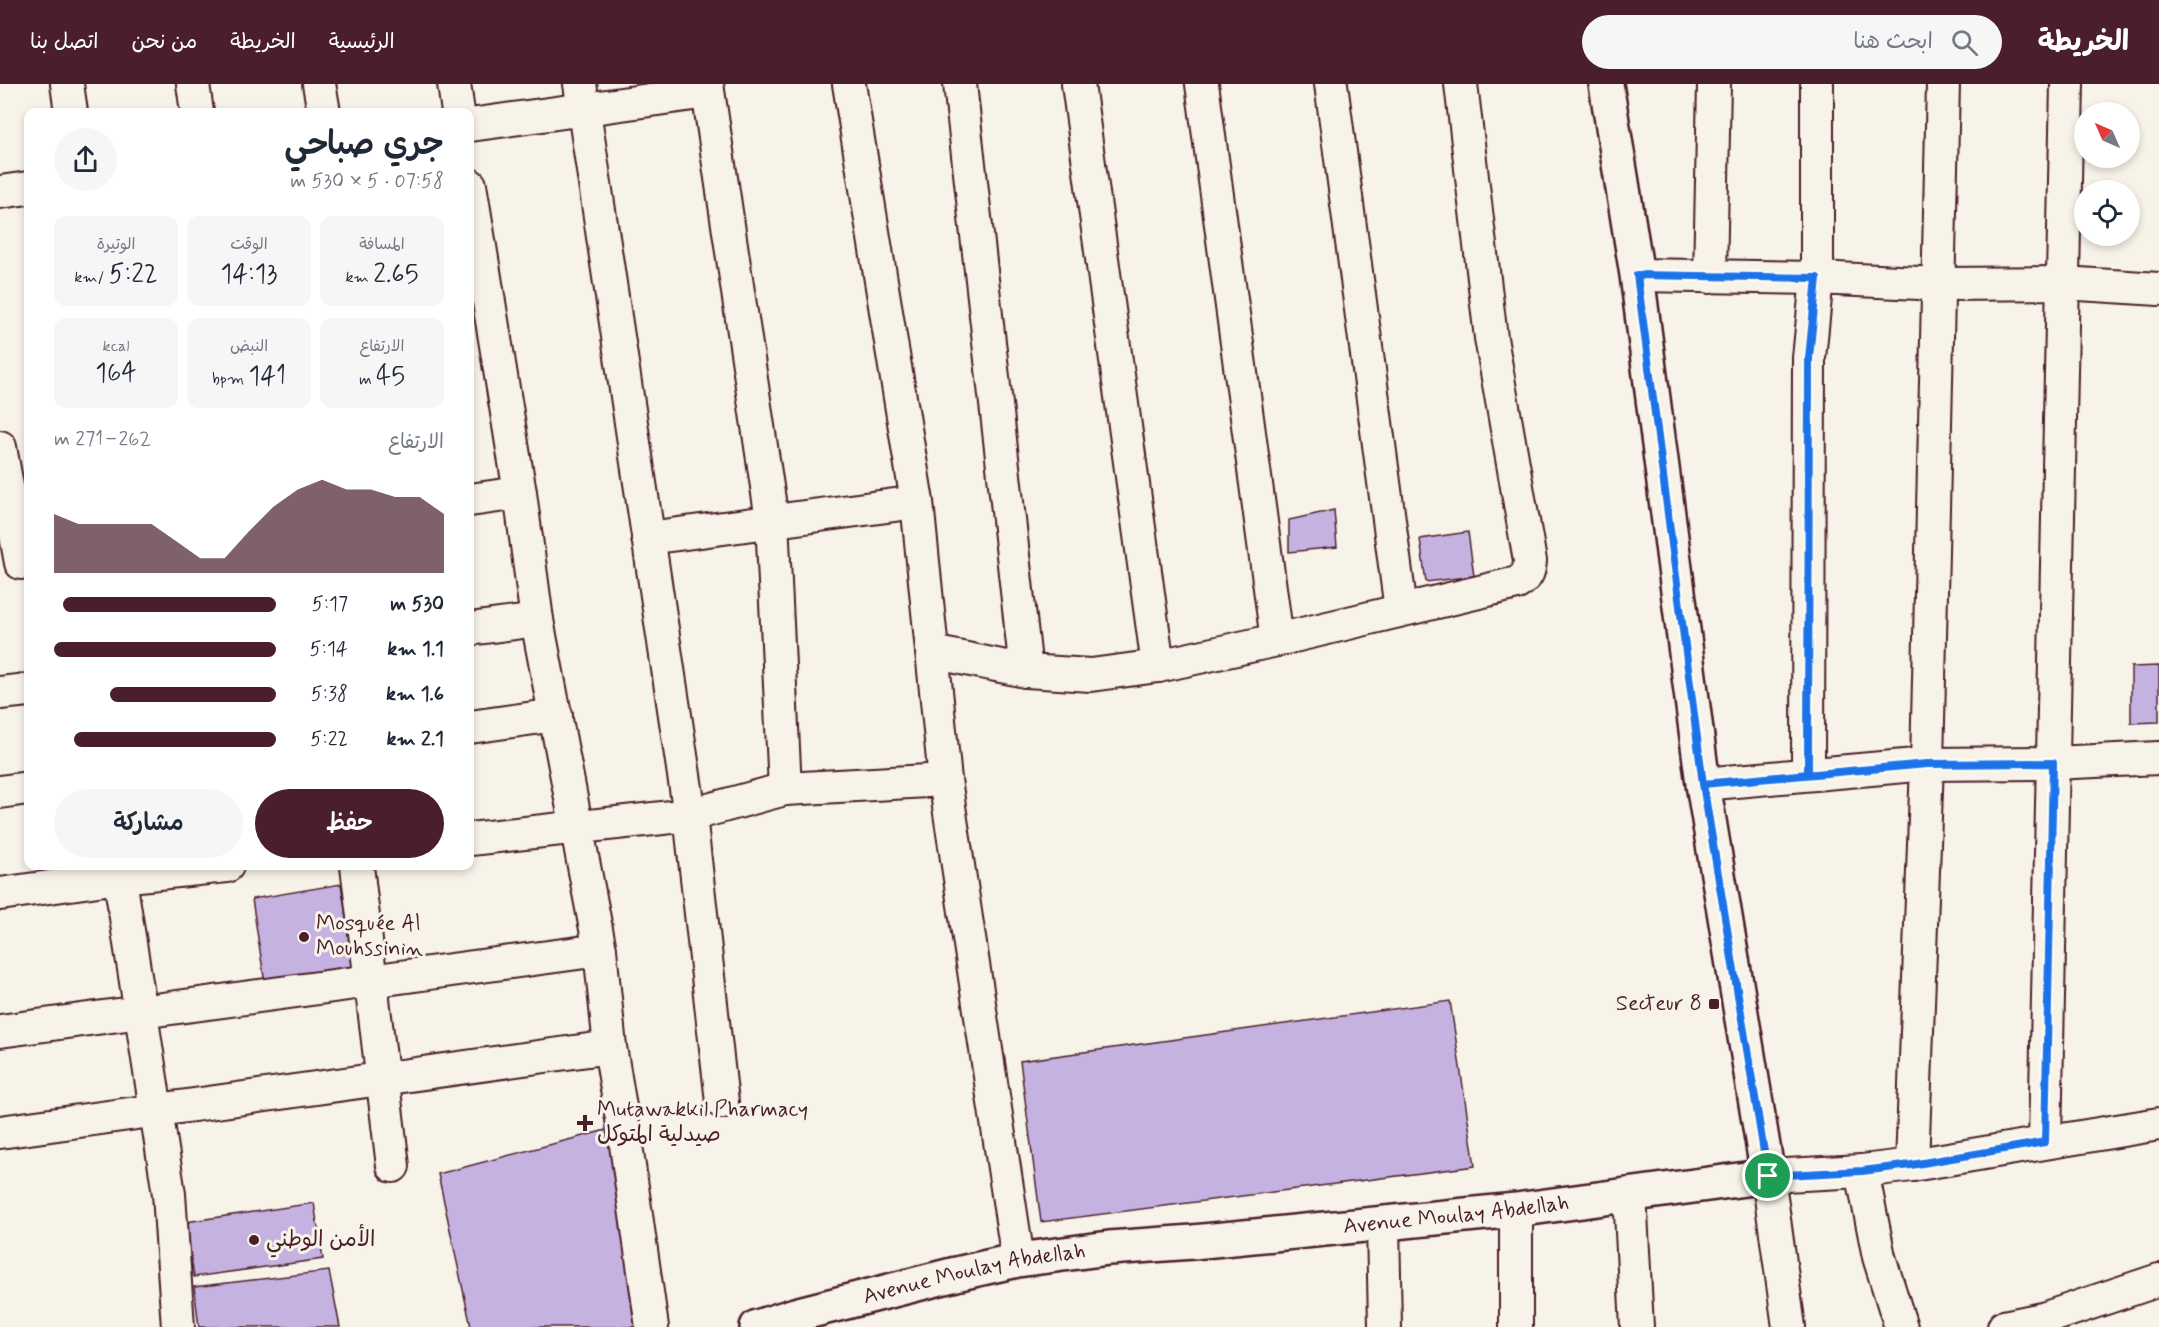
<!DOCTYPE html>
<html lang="ar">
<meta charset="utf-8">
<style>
:root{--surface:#fff;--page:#f6f6f7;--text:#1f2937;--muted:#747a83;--accent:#4a1f2b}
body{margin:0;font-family:Mynerve,"Playpen Sans Arabic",sans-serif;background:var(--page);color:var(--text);direction:rtl;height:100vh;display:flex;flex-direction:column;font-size:22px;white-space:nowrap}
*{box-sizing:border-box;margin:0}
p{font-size:20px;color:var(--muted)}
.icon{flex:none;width:33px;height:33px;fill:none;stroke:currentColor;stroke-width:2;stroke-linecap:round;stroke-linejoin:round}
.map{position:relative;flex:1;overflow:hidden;direction:ltr}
.panel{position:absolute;left:24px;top:24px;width:450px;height:762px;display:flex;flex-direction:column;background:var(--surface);border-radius:12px;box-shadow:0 3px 9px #0003;direction:rtl}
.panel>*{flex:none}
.needle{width:39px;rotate:315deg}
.tools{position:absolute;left:2074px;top:18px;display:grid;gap:12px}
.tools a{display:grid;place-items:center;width:66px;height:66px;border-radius:50%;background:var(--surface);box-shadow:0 3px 9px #0003;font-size:30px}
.pin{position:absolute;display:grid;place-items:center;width:51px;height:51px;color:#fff;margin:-26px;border:3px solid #fff;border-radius:50%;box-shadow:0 2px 6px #0007}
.round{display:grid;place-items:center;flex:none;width:63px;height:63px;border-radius:32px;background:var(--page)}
.head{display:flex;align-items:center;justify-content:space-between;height:102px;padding:0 30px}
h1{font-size:33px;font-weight:600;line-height:45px}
.stats{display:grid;grid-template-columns:repeat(3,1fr);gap:9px;height:102px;padding:6px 30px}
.stats div{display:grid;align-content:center;border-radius:12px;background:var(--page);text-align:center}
.stats b{font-size:26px;font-weight:600}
.stats small{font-size:16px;font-weight:400}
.stats p{font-size:16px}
.chart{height:168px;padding:12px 30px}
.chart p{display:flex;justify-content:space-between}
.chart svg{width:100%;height:108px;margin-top:6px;fill:var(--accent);opacity:.7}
.primary-button{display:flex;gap:12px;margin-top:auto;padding:12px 30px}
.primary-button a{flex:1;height:69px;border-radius:36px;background:var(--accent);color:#fff;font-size:24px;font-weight:600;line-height:69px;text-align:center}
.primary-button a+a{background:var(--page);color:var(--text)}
ul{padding:0 30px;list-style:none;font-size:20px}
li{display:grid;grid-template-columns:96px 72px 1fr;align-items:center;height:45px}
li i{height:15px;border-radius:8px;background:var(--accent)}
header{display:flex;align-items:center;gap:36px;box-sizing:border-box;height:84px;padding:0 30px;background:var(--accent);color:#fff}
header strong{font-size:28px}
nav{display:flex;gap:33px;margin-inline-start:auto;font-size:21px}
.search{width:420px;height:54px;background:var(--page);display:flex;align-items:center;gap:15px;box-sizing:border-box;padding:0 21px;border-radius:33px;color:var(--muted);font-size:22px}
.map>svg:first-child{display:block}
.building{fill:#c6b2e1;stroke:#4a1f2b;stroke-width:1.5}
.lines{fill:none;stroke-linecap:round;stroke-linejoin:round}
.minor-casing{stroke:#4a1f2b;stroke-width:36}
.tertiary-casing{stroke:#4a1f2b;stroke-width:38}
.minor{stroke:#f7f3e8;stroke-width:32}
.tertiary{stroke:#f7f3e8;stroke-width:33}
.route-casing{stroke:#fff;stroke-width:12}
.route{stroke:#1a73e8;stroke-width:8}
.poi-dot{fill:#4a1f2b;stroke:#f7f3e8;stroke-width:2}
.labels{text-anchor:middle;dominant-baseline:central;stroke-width:6;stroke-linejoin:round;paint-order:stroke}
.poi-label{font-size:22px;fill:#4a1f2b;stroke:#f7f3e8;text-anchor:start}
.street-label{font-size:22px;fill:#4a1f2b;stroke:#f7f3e8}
</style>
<header>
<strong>الخريطة</strong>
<div class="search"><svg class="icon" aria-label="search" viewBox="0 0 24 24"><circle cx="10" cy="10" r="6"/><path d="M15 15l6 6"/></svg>ابحث هنا</div>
<nav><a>الرئيسية</a><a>الخريطة</a><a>من نحن</a><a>اتصل بنا</a></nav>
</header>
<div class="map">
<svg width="2159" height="1243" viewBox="0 0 2159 1243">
<rect width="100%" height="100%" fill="#f7f3e8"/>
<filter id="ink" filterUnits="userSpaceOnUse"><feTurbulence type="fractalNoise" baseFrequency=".0167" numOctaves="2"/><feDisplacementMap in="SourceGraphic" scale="12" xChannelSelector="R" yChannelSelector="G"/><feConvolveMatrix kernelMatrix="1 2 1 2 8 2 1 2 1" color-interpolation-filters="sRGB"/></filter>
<g filter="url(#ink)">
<g class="building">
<path d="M 1334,426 L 1337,463 L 1289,468 L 1289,436 Z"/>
<path d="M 1468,448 L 1474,492 L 1426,498 L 1420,455 Z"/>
<path d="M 2159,582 L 2159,638 L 2131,639 L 2131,583 Z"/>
<path d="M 341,800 L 356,891 L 266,906 L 252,815 Z"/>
<path d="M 1450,917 L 1475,1082 L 1041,1138 L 1020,977 Z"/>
<path d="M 610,1045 L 646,1243 L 471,1243 L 438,1090 Z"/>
<path d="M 314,1119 L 323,1175 L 194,1193 L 186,1138 Z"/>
<path d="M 329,1187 L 340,1243 L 199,1243 L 194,1203 Z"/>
</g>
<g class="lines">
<defs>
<g id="minor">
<path d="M 67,0 L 71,28"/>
<path d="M 193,0 L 197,28"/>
<path d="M 319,0 L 324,28"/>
<path d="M 454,0 L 458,28"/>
<path d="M 580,0 L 690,731 L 722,1018"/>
<path d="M 707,0 L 772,436 L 785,705"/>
<path d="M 849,0 L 917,418 L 945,696 L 1018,1176"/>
<path d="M 960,0 L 1026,587"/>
<path d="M 1078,0 L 1158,582"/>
<path d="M 1202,0 L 1277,556"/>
<path d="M 1331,0 L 1401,526"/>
<path d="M 470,41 L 708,8"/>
<path d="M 470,101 L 520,409 L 537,536 L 600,866 L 610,963 L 624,1047 L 652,1243"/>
<path d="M 0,108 L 28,104"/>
<path d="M 1637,191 L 1817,194 L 1939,200 L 2063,199 L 2159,205"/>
<path d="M 1710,193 L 1714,0"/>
<path d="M 0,363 L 21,479"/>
<path d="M 470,416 L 520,409"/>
<path d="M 648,454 L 917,418"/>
<path d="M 470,545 L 537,536"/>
<path d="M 932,568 L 1026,587 L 1091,591 L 1158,582 L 1277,556 L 1517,499 C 1527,493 1529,488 1530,477 L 1491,254 L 1461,0"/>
<path d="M 0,609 L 28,606"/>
<path d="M 470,643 L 556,631"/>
<path d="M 1808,690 L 1809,274 L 1817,194 L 1817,0"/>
<path d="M 1703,700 L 1927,680 L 2053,679 L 2159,674"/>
<path d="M 0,708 L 28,704"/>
<path d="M 470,755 L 690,731 L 785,705 L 945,696"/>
<path d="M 118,782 L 169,1110 L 178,1243"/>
<path d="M 357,782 L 393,1082"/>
<path d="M 0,810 L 119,793 L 227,782"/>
<path d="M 0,947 L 600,866"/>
<path d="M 0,1048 L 610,963"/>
<path d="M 2045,1058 L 2067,0"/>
<path d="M 1912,1081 L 1927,680 L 1943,0"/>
<path d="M 1862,1087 L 1879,1173 L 1901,1243"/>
<path d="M 1630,1110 L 1637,1243"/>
<path d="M 1383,1139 L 1385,1243"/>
<path d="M 1516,1243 L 1516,1126"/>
<path d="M 1789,1243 L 1768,1092 L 1862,1087 L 1912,1081 L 2159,1040"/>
<path d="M 2004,1243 L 2043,1235 L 2159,1196"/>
</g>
<g id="tertiary">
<path id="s1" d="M 757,1243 L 795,1231 L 956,1190 L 1018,1176 L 1109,1164 L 1193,1158 L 1516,1126 L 1768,1092 L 1703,700 L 1637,191 L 1606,0"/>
</g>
</defs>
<use href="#minor" class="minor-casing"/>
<use href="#tertiary" class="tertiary-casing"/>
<use href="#minor" class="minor"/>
<use href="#tertiary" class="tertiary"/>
</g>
</g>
<g class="lines" filter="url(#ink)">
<defs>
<path id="route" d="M 1768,1092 L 1862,1087 L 1911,1081 L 2045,1058 L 2053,679 L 1927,680 L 1703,700 L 1637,191 L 1817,194 L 1809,274 L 1808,690 L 1703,700 L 1768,1092"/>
</defs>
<use href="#route" class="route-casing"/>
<use href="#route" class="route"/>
</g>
<g class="poi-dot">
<circle cx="304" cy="853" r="6"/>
<rect x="1708" y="914" width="12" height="12" rx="3"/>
<path d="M582 1030h6v6h6v6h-6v6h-6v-6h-6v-6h6z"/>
<circle cx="254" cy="1156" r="6"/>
</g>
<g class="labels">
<g class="poi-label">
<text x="316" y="840">Mosquée Al<tspan x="316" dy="25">Mouhssinin</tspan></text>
<text x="1702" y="920" text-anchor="end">Secteur 8</text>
<text x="597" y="1026">Mutawakkil Pharmacy<tspan x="597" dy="25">صيدلية المتوكل</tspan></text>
<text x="266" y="1156">الأمن الوطني</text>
</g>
<g class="street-label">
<text stroke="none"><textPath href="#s1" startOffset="710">Avenue Moulay Abdellah</textPath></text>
<text stroke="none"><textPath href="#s1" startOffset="224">Avenue Moulay Abdellah</textPath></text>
</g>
</g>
</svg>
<div class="tools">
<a><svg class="needle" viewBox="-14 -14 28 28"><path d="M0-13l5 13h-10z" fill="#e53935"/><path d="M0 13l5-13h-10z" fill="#747a83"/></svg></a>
<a><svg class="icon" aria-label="locate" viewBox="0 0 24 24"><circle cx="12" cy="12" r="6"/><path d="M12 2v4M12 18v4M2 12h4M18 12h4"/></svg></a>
</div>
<div class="pin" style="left:1768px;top:1092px;background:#1e9e55"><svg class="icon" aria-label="arrive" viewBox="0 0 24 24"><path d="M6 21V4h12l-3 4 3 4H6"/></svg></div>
<section class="panel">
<div class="head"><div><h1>جري صباحي</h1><p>07:58 · 5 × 530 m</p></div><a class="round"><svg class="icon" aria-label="share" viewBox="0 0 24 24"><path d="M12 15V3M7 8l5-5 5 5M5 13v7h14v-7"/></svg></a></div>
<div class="stats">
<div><p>المسافة</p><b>2.65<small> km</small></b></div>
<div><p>الوقت</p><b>14:13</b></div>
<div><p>الوتيرة</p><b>5:22<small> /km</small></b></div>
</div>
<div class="stats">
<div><p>الارتفاع</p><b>45<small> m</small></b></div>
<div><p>النبض</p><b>141<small> bpm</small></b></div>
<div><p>kcal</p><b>164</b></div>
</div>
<div class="chart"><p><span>الارتفاع</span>262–271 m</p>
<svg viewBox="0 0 160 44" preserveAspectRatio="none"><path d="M0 44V20L10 24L20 24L30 24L40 24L50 31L60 38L70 38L80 27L90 17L100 10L110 6L120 10L130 10L140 13L150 13L160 20V44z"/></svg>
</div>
<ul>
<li><b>530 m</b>5:17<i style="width:96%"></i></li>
<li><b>1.1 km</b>5:14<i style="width:100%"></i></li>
<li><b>1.6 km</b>5:38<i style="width:75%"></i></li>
<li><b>2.1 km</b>5:22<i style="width:91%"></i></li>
</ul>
<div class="primary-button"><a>حفظ</a><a>مشاركة</a></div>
</section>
</div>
